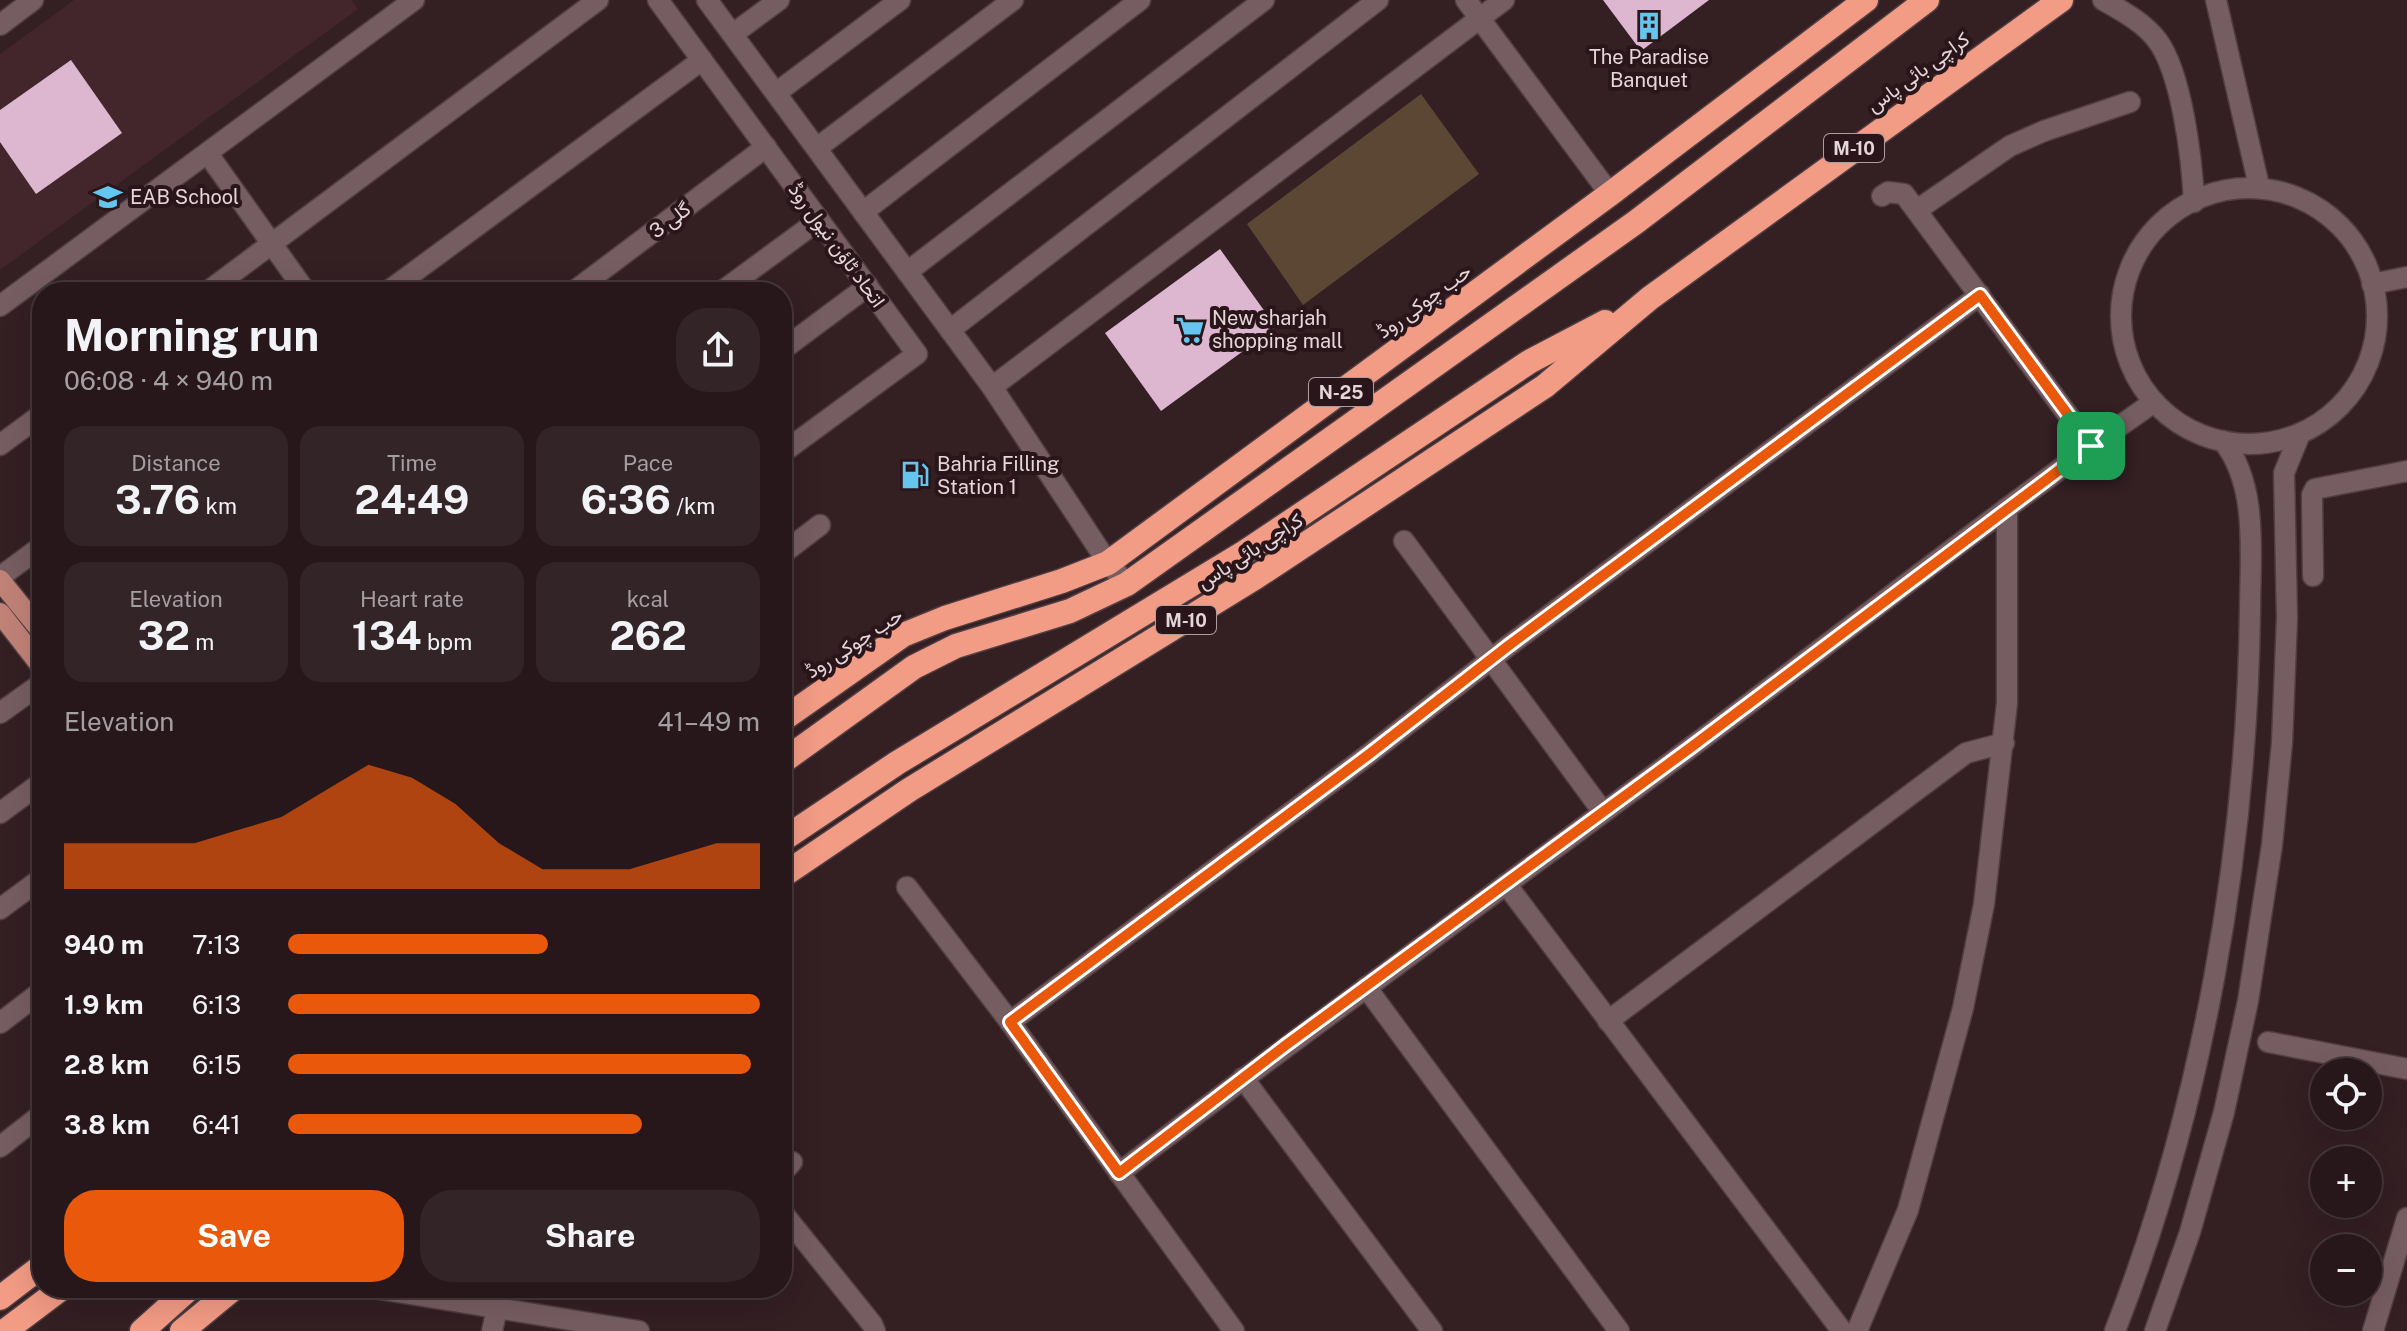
<!DOCTYPE html>
<meta charset="utf-8">
<style>
:root{--surface:#27171a;--page:#332427;--text:#f1f3f6;--muted:#a49fa2;--line:#433639;--accent:#ea580c}
body{margin:0;font-family:"Public Sans",Vazirmatn,sans-serif;background:var(--page);color:var(--text);height:100vh;display:flex;flex-direction:column;font-size:30px;white-space:nowrap}
*{box-sizing:border-box;margin:0}
p{font-size:26px;color:var(--muted)}
.icon{flex:none;width:44px;height:44px;fill:none;stroke:currentColor;stroke-width:2;stroke-linecap:round;stroke-linejoin:round}
.map{position:relative;flex:1;overflow:hidden}
.panel{position:absolute;left:32px;top:282px;width:760px;height:1016px;display:flex;flex-direction:column;background:var(--surface);border-radius:32px;box-shadow:0 8px 32px #0002,0 0 0 2px var(--line)}
.panel>*{flex:none}
.controls{position:absolute;left:2310px;top:1058px;display:grid;gap:16px}
.controls a{display:grid;place-items:center;width:72px;height:72px;border-radius:50%;background:var(--surface);box-shadow:0 8px 32px #0002,0 0 0 2px var(--line);font-size:40px}
.pin{position:absolute;display:grid;place-items:center;width:68px;height:68px;color:#fff;margin:-34px;border-radius:16px;box-shadow:0 4px 12px #0006}
.round{display:grid;place-items:center;flex:none;width:84px;height:84px;border-radius:32px;background:var(--page)}
.head{display:flex;align-items:center;justify-content:space-between;height:136px;padding:0 32px}
h1{font-size:44px;font-weight:700;line-height:60px}
.figures{display:grid;grid-template-columns:repeat(3,1fr);gap:12px;height:136px;padding:8px 32px}
.figures div{display:grid;align-content:center;border-radius:20px;background:var(--page);text-align:center}
.figures b{font-size:40px;font-weight:700}
.figures small{font-size:22px;font-weight:400}
.figures p{font-size:22px}
.chart{height:224px;padding:16px 32px}
.chart p{display:flex;justify-content:space-between}
.chart svg{width:100%;height:144px;margin-top:8px;fill:var(--accent);opacity:.7}
.primary-button{display:flex;gap:16px;margin-top:auto;padding:16px 32px}
.primary-button a{flex:1;height:92px;border-radius:32px;background:var(--accent);color:#fff;font-size:32px;font-weight:700;line-height:92px;text-align:center}
.primary-button a+a{background:var(--page);color:var(--text)}
ul{padding:0 32px;list-style:none;font-size:26px}
li{display:grid;grid-template-columns:128px 96px 1fr;align-items:center;height:60px}
li i{height:20px;border-radius:10px;background:var(--accent)}
.map>svg:first-child{display:block}
.built{fill:#42262c}
.green{fill:#5c4735}
.building{fill:#ddb6d0}
.lines{fill:none;stroke-linecap:round;stroke-linejoin:round}
.minor-casing{stroke:#503e42;stroke-width:23}
.major-casing{stroke:#503e42;stroke-width:23}
.highway-casing{stroke:#503e42;stroke-width:27}
.minor{stroke:#765d61;stroke-width:20}
.major{stroke:#c08277;stroke-width:20}
.highway{stroke:#f29b85;stroke-width:24}
.route-casing{stroke:#fff;stroke-width:16}
.route{stroke:#ea580c;stroke-width:10}
.labels{text-anchor:middle;dominant-baseline:central;stroke-width:8;stroke-linejoin:round;paint-order:stroke}
.shield{fill:#2a161a;stroke:#ad9ca0;stroke-width:2}
.shield-label{font-size:18px;font-weight:bold;fill:#e5d6d9}
.poi-label{font-size:20px;fill:#e5d6d9;stroke:#2a161a;text-anchor:start}
.street-label{font-size:20px;fill:#e5d6d9;stroke:#2a161a}
</style>
<div class="map">
<svg width="2407" height="1331" viewBox="0 0 2407 1331">
<rect width="100%" height="100%" fill="#341f23"/>
<path class="built" d="M 74,0 L 351,0 L 358,9 L 0,270 L 0,54 Z"/>
<path class="green" d="M 1421,94 L 1479,174 L 1303,305 L 1247,224 Z"/>
<g class="building">
<path d="M 1603,0 L 1709,0 L 1641,51 Z"/>
<path d="M 71,60 L 122,133 L 36,194 L 0,142 L 0,110 Z"/>
<path d="M 1220,249 L 1276,327 L 1161,411 L 1105,333 Z"/>
</g>
<g class="lines">
<defs>
<g id="minor">
<path d="M 658,0 L 917,354 L 782,453"/>
<path d="M 707,0 L 992,387 L 1108,563 L 1127,584"/>
<path d="M 1466,0 L 1610,194"/>
<path d="M 2103,0 C 2122,11 2143,22 2157,40 C 2182,73 2192,160 2194,202"/>
<path d="M 2216,0 L 2259,186"/>
<path d="M 0,25 L 33,0"/>
<path d="M 733,34 L 779,0"/>
<path d="M 776,93 L 900,0"/>
<path d="M 817,148 L 1013,0"/>
<path d="M 208,154 L 306,292"/>
<circle cx="2249" cy="316" r="128"/>
<path d="M 1882,196 L 1888,192 L 1904,194 L 2091,446"/>
<path d="M 1917,210 L 2010,146 L 2044,131 L 2130,102"/>
<path d="M 863,212 L 1140,0"/>
<path d="M 907,272 L 1264,0"/>
<path d="M 2372,284 L 2407,277"/>
<path d="M 207,292 L 598,0"/>
<path d="M 387,292 L 702,60"/>
<path d="M 573,292 L 766,147"/>
<path d="M 721,292 L 819,220"/>
<path d="M 0,306 L 414,0"/>
<path d="M 950,330 L 1378,0"/>
<path d="M 782,350 L 868,286"/>
<path d="M 992,387 L 1504,0"/>
<path d="M 0,445 L 42,414"/>
<path d="M 1404,541 L 1603,812"/>
<path d="M 782,554 L 820,525"/>
<path d="M 2313,576 L 2312,495 L 2315,489 L 2407,471"/>
<path d="M 0,577 L 42,546"/>
<path d="M 0,713 L 42,683"/>
<path d="M 0,813 L 42,782"/>
<path d="M 1506,884 L 1842,1331"/>
<path d="M 907,887 L 1010,1022 L 1234,1331"/>
<path d="M 0,909 L 42,878"/>
<path d="M 1366,987 L 1619,1331"/>
<path d="M 1608,1021 L 1966,753 L 2004,743"/>
<path d="M 1010,1022 L 1368,755 L 1508,646 L 1980,295"/>
<path d="M 0,1023 L 42,991"/>
<path d="M 2268,1042 L 2407,1069"/>
<path d="M 1243,1078 L 1432,1331"/>
<path d="M 0,1147 L 42,1114"/>
<path d="M 782,1173 L 792,1162"/>
<path d="M 1119,1173 C 1307,1029 1500,890 1690,748 C 1844,633 1994,514 2151,404"/>
<path d="M 782,1212 L 872,1324 L 875,1331"/>
<path d="M 373,1288 L 639,1331"/>
<path d="M 492,1331 L 497,1309"/>
<path d="M 1857,1331 L 1908,1210 L 1963,1008 L 1984,904 L 2007,703 L 2007,508"/>
<path d="M 2115,1331 C 2203,1105 2247,852 2250,610 C 2250,556 2259,486 2223,441"/>
<path d="M 2155,1331 L 2190,1232 L 2224,1112 L 2248,1001 L 2272,845 L 2282,743 L 2287,618 L 2284,473 L 2300,434"/>
<path d="M 2373,1331 L 2407,1218"/>
</g>
<g id="major">
<path d="M 0,580 L 42,632"/>
<path d="M 0,613 L 42,667"/>
</g>
<g id="highway">
<path d="M 782,720 L 903,635 L 945,618 L 1062,581 L 1108,563 L 1610,194 L 1866,0"/>
<path d="M 782,762 L 914,667 L 956,646 L 1070,611 L 1127,584 L 1636,222 L 1927,0"/>
<path d="M 782,840 L 897,763 L 1245,552 L 1529,362 L 1605,322"/>
<path d="M 782,876 L 909,790 L 1256,577 L 1545,386 L 1650,298 L 2061,0"/>
<path d="M 0,1298 L 42,1266"/>
<path d="M 5,1331 L 62,1288"/>
<path d="M 142,1331 L 190,1288"/>
<path d="M 182,1331 L 234,1288"/>
</g>
</defs>
<use href="#minor" class="minor-casing"/>
<use href="#major" class="major-casing"/>
<use href="#highway" class="highway-casing"/>
<use href="#minor" class="minor"/>
<use href="#major" class="major"/>
<use href="#highway" class="highway"/>
</g>
<g class="lines">
<defs>
<path id="route" d="M 1980,295 L 2091,446 L 1690,748 L 1286,1045 L 1119,1173 L 1010,1022 L 1368,755 L 1508,646 Z"/>
</defs>
<use href="#route" class="route-casing"/>
<use href="#route" class="route"/>
</g>
<defs>
<symbol id="building-bare" viewBox="-9 -9 18 18"><path d="M-4-6H4V6H1V3H-1V6H-4ZM-2.5-4.3h1.7v1.8h-1.7ZM.8-4.3h1.7v1.8H.8ZM-2.5-1h1.7V.8h-1.7ZM.8-1h1.7V.8H.8Z" fill="#64c5ee" stroke="#2a161a" stroke-width="2.5" paint-order="stroke"/></symbol>
<symbol id="school-bare" viewBox="-9 -9 18 18"><path d="M0-5L7-2L0 1L-7-2ZM-4 1L0 2.5L4 1V4Q0 6-4 4Z" fill="#64c5ee" stroke="#2a161a" stroke-width="2.5" paint-order="stroke"/></symbol>
<symbol id="supermarket-bare" viewBox="-9 -9 18 18"><path d="M-6-5.5h2.5l.6 2H6L4.5 2H-2.5L-4.4-4H-6ZM-1.5 3.2a1.3 1.3 0 1 0 .1 0ZM3 3.2a1.3 1.3 0 1 0 .1 0Z" fill="#64c5ee" stroke="#2a161a" stroke-width="2.5" paint-order="stroke"/></symbol>
<symbol id="fuel-bare" viewBox="-9 -9 18 18"><path d="M-5.5-6h7V0h2V4h1.3V-2.5L3-4.5l.8-.8L6-3V5H2.5V1h-1V6h-7ZM-4.2-4.7v3.2H.2V-4.7Z" fill="#64c5ee" stroke="#2a161a" stroke-width="2.5" paint-order="stroke"/></symbol>
</defs>
<g fill-rule="evenodd">
<use href="#building-bare" x="1629" y="6" width="40" height="40"/>
<use href="#school-bare" x="88" y="177" width="40" height="40"/>
<use href="#supermarket-bare" x="1170" y="310" width="40" height="40"/>
<use href="#fuel-bare" x="895" y="455" width="40" height="40"/>
</g>
<g class="labels">
<g class="shield">
<rect x="1824" y="134" width="60" height="28" rx="6"/>
<rect x="1309" y="378" width="64" height="28" rx="6"/>
<rect x="1156" y="606" width="60" height="28" rx="6"/>
</g>
<g class="shield-label">
<text x="1854" y="148">M-10</text>
<text x="1341" y="392">N-25</text>
<text x="1186" y="620">M-10</text>
</g>
<g class="poi-label">
<text x="1649" y="57" text-anchor="middle">The Paradise<tspan x="1649" dy="23">Banquet</tspan></text>
<text x="130" y="197">EAB School</text>
<text x="1212" y="318">New sharjah<tspan x="1212" dy="23">shopping mall</tspan></text>
<text x="937" y="464">Bahria Filling<tspan x="937" dy="23">Station 1</tspan></text>
</g>
<g class="street-label">
<text transform="translate(1918 72) rotate(-36)">کراچی بائی پاس</text>
<text transform="translate(670 220) rotate(-37)">گلی 3</text>
<text transform="translate(837 245) rotate(54)">اتحاد ٹاؤن نیول روڈ</text>
<text transform="translate(1424 301) rotate(-36)">حب چوکی روڈ</text>
<text transform="translate(1250 551) rotate(-33)">کراچی بائی پاس</text>
<text transform="translate(854 643) rotate(-33)">حب چوکی روڈ</text>
</g>
</g>
</svg>
<div class="controls">
<a><svg class="icon" aria-label="locate" viewBox="0 0 24 24"><circle cx="12" cy="12" r="6"/><path d="M12 2v4M12 18v4M2 12h4M18 12h4"/></svg></a>
<a>+</a>
<a>−</a>
</div>
<div class="pin" style="left:2091px;top:446px;background:#1e9e55"><svg class="icon" aria-label="arrive" viewBox="0 0 24 24"><path d="M6 21V4h12l-3 4 3 4H6"/></svg></div>
<section class="panel">
<div class="head"><div><h1>Morning run</h1><p>06:08 · 4 × 940 m</p></div><a class="round"><svg class="icon" aria-label="share" viewBox="0 0 24 24"><path d="M12 15V3M7 8l5-5 5 5M5 13v7h14v-7"/></svg></a></div>
<div class="figures">
<div><p>Distance</p><b>3.76<small> km</small></b></div>
<div><p>Time</p><b>24:49</b></div>
<div><p>Pace</p><b>6:36<small> /km</small></b></div>
</div>
<div class="figures">
<div><p>Elevation</p><b>32<small> m</small></b></div>
<div><p>Heart rate</p><b>134<small> bpm</small></b></div>
<div><p>kcal</p><b>262</b></div>
</div>
<div class="chart"><p><span>Elevation</span>41–49 m</p>
<svg viewBox="0 0 160 44" preserveAspectRatio="none"><path d="M0 44V30L10 30L20 30L30 30L40 26L50 22L60 14L70 6L80 10L90 18L100 30L110 38L120 38L130 38L140 34L150 30L160 30V44z"/></svg>
</div>
<ul>
<li><b>940 m</b>7:13<i style="width:55%"></i></li>
<li><b>1.9 km</b>6:13<i style="width:100%"></i></li>
<li><b>2.8 km</b>6:15<i style="width:98%"></i></li>
<li><b>3.8 km</b>6:41<i style="width:75%"></i></li>
</ul>
<div class="primary-button"><a>Save</a><a>Share</a></div>
</section>
</div>
